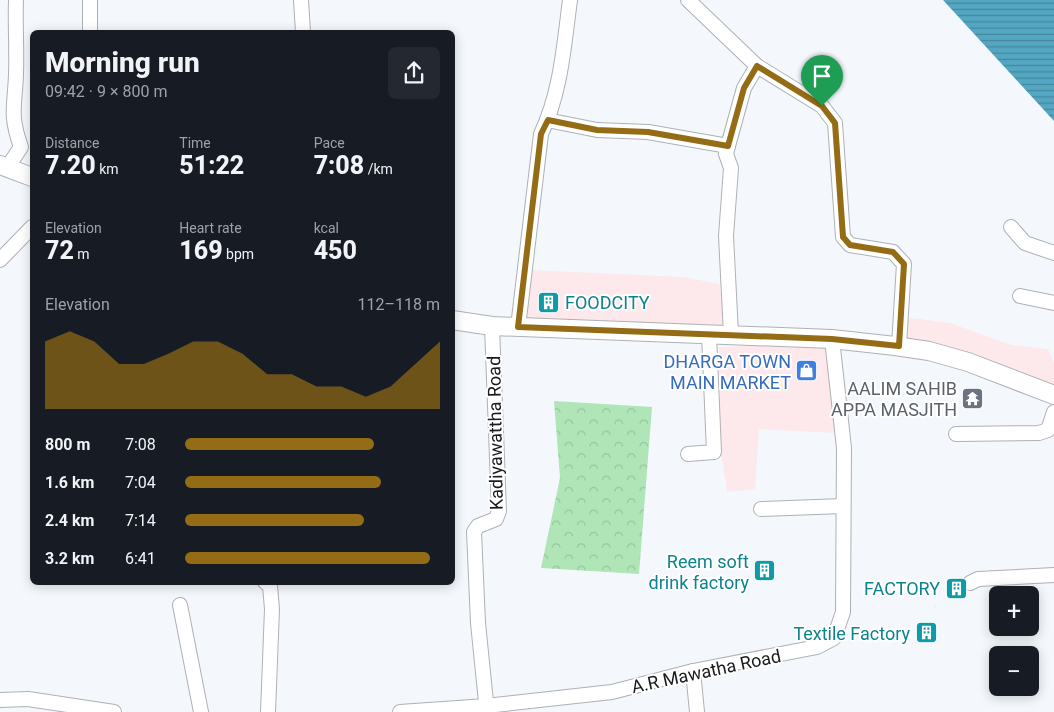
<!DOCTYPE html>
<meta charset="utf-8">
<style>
:root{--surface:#171b24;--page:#242831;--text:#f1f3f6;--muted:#9ea1a6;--accent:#946c15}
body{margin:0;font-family:Roboto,sans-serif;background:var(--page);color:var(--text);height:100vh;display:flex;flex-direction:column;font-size:19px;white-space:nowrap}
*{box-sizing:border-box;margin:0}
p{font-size:16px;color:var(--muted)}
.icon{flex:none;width:28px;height:28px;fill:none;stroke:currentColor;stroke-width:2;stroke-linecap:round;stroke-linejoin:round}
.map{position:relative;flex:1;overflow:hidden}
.sheet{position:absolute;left:30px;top:30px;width:425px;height:555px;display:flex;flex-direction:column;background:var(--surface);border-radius:8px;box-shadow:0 2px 12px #0003}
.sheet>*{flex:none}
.fabs{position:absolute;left:989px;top:586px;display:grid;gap:10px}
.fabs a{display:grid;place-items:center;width:50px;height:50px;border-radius:8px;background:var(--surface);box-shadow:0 2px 12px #0003;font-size:25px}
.pin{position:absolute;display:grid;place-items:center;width:42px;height:42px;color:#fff;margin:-51px -21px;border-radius:50% 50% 50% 0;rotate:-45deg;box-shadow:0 0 5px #0007}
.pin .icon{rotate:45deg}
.round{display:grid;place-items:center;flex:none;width:52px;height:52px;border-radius:8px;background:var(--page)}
.summary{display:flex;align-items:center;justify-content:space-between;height:85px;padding:0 15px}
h1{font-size:28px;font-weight:800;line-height:38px}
.stats{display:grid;grid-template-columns:repeat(3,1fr);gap:8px;height:85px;padding:5px 15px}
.stats div{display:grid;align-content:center}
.stats b{font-size:25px;font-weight:800}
.stats small{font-size:14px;font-weight:400}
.stats p{font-size:14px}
.chart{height:140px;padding:10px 15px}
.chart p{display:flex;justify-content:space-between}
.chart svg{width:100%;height:90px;margin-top:5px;fill:var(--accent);opacity:.7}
ul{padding:0 15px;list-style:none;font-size:16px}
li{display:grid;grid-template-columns:80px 60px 1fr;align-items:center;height:38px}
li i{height:12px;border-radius:6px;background:var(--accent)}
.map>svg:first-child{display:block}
.commercial{fill:#fde8eb}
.park{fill:url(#park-crowns)}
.water{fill:url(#water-rules)}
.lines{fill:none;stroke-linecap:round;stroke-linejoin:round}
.minor-casing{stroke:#adb1b5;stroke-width:16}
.major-casing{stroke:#adb1b5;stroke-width:20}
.minor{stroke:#fff;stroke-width:14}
.major{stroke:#fff;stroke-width:18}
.route-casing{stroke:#fff;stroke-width:10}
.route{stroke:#946c15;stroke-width:6}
.labels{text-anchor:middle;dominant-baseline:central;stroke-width:4;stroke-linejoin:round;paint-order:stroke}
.culture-label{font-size:18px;fill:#0d838f;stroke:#fff;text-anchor:end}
.shop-label{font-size:18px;fill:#366cbe;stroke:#fff;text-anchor:end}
.worship-label{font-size:18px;fill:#5b616d;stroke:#fff;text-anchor:end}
.street-label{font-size:18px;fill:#191a1c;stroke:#fff}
</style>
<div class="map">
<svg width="1054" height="712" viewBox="0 0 1054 712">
<defs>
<pattern id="park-crowns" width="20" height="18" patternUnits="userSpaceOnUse" patternTransform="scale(1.25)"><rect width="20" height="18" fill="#b0e5b8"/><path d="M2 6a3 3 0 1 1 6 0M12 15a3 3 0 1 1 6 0" fill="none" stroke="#97c49e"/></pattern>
<pattern id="water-rules" width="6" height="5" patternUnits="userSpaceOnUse" patternTransform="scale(1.25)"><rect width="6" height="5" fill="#54a7c2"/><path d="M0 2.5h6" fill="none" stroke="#45879d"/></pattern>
</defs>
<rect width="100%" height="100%" fill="#f4f8fd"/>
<g class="commercial">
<path d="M 529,270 L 684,277 L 719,284 L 728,328 L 524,324 Z"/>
<path d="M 904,317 L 950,323 L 1011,345 L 1048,349 L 1054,362 L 1054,392 L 902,344 Z"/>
<path d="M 830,343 L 837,433 L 759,429 L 755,489 L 727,492 L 720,446 L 719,347 Z"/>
</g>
<path class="park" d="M 554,401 L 652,407 L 639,574 L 541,568 L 560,478 Z"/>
<path class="water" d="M 943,0 L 1054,0 L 1054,121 Z"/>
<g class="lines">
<defs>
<g id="minor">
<path d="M 301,0 L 303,32"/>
<path d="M 688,0 L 757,66 L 822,106 L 835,123 L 843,237 L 850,245 L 893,252 L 904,264 L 899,346"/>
<path d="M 90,32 L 90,0"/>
<path d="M 547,120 L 597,130 L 648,132 L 728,146 L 726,154 L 731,168 L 726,236 L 731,334"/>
<path d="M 728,146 L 744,88 L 757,66"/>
<path d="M 7,168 L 21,147 C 9,113 15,107 16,74 C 17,49 15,25 16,0"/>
<path d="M 1011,227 L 1025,243 L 1054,253"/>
<path d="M 0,260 L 32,227"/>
<path d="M 1020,296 L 1054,303"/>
<path d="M 518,327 L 541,134 C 561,92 564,45 570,0"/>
<path d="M 956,434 L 1039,433 L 1048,430 L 1054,412"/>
<path d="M 688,454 L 714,452 L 709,334"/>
<path d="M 761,509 L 843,506"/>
<path d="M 265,582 L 270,586 L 272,609 L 268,712"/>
<path d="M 970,583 L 978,579 L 1054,575"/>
<path d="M 180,605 L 201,712"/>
<path d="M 693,671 L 697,712"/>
<path d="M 0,700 L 28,699 L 114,712"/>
<path d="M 400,712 L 486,706 L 612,692 L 693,671 L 817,647 L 834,638 L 843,612 L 844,448 L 832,339"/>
<path d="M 487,712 L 478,623 L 474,532 L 478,526 L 496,519 L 499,511 L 492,326"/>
</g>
<g id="major">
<path d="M 0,165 L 32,177"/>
<path d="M 452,320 L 492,326 L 832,339 L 895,346 L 929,351 L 968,362 L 1054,395"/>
</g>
</defs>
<use href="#minor" class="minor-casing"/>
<use href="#major" class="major-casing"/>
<use href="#minor" class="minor"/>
<use href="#major" class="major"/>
</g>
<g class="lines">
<defs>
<path id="route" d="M 757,66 L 822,106 L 835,123 L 843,237 L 850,245 L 893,252 L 904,264 L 899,346 L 832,339 L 518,327 L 541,134 L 548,120 L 597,130 L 648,132 L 728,146 L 744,88 Z"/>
</defs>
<use href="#route" class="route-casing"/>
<use href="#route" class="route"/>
</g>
<defs>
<symbol id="building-square" viewBox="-11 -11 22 22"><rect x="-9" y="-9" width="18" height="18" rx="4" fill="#0f9aa8" stroke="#fff"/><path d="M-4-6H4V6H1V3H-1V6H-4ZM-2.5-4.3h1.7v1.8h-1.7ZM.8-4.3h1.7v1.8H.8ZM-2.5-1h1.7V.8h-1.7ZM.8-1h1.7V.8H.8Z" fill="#fff"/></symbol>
<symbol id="shop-square" viewBox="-11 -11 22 22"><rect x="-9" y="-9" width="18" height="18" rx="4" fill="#3f7fe0" stroke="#fff"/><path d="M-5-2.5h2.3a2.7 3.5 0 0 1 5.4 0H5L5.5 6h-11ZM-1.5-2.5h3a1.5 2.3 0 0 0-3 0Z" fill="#fff"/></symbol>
<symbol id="temple-square" viewBox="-11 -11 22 22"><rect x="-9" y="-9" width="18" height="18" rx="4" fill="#6b7280" stroke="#fff"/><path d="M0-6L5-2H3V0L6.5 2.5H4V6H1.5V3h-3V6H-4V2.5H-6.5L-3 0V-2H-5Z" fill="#fff"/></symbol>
</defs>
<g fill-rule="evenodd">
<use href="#building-square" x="536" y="290" width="25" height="25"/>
<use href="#shop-square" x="794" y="358" width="25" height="25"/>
<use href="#temple-square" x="960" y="386" width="25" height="25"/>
<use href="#building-square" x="752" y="558" width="25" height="25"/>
<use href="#building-square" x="944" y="576" width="25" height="25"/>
<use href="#building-square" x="914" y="620" width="25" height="25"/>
</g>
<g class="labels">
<g class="culture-label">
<text x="565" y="302" text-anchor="start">FOODCITY</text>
<text x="749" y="561">Reem soft<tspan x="749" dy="21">drink factory</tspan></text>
<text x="940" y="588">FACTORY</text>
<text x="910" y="633">Textile Factory</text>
</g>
<g class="shop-label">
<text x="791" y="361">DHARGA TOWN<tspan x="791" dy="21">MAIN MARKET</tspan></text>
</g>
<g class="worship-label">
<text x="957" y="388">AALIM SAHIB<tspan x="957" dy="21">APPA MASJITH</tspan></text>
</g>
<g class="street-label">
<text transform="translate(495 433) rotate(-91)">Kadiyawattha Road</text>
<text transform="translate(706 671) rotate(-12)">A.R Mawatha Road</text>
</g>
</g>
</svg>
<div class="fabs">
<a>+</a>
<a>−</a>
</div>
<div class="pin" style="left:822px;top:106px;background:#1e9e55"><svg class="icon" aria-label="arrive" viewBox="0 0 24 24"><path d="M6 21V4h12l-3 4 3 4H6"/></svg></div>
<section class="sheet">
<div class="summary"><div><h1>Morning run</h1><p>09:42 · 9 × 800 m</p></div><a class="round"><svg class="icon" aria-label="share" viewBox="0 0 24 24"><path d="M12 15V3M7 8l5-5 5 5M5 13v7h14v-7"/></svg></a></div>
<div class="stats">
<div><p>Distance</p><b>7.20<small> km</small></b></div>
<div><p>Time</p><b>51:22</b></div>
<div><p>Pace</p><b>7:08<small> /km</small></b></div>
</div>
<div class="stats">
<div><p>Elevation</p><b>72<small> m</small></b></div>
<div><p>Heart rate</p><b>169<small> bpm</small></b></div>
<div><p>kcal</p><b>450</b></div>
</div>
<div class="chart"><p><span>Elevation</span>112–118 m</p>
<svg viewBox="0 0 160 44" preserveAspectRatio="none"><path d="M0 44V11L10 6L20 11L30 22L40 22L50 17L60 11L70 11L80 17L90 27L100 27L110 33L120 33L130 38L140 33L150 22L160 11V44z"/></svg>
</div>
<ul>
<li><b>800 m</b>7:08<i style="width:74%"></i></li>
<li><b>1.6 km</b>7:04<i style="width:77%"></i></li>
<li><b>2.4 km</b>7:14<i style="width:70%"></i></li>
<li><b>3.2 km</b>6:41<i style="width:96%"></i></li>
</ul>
</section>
</div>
